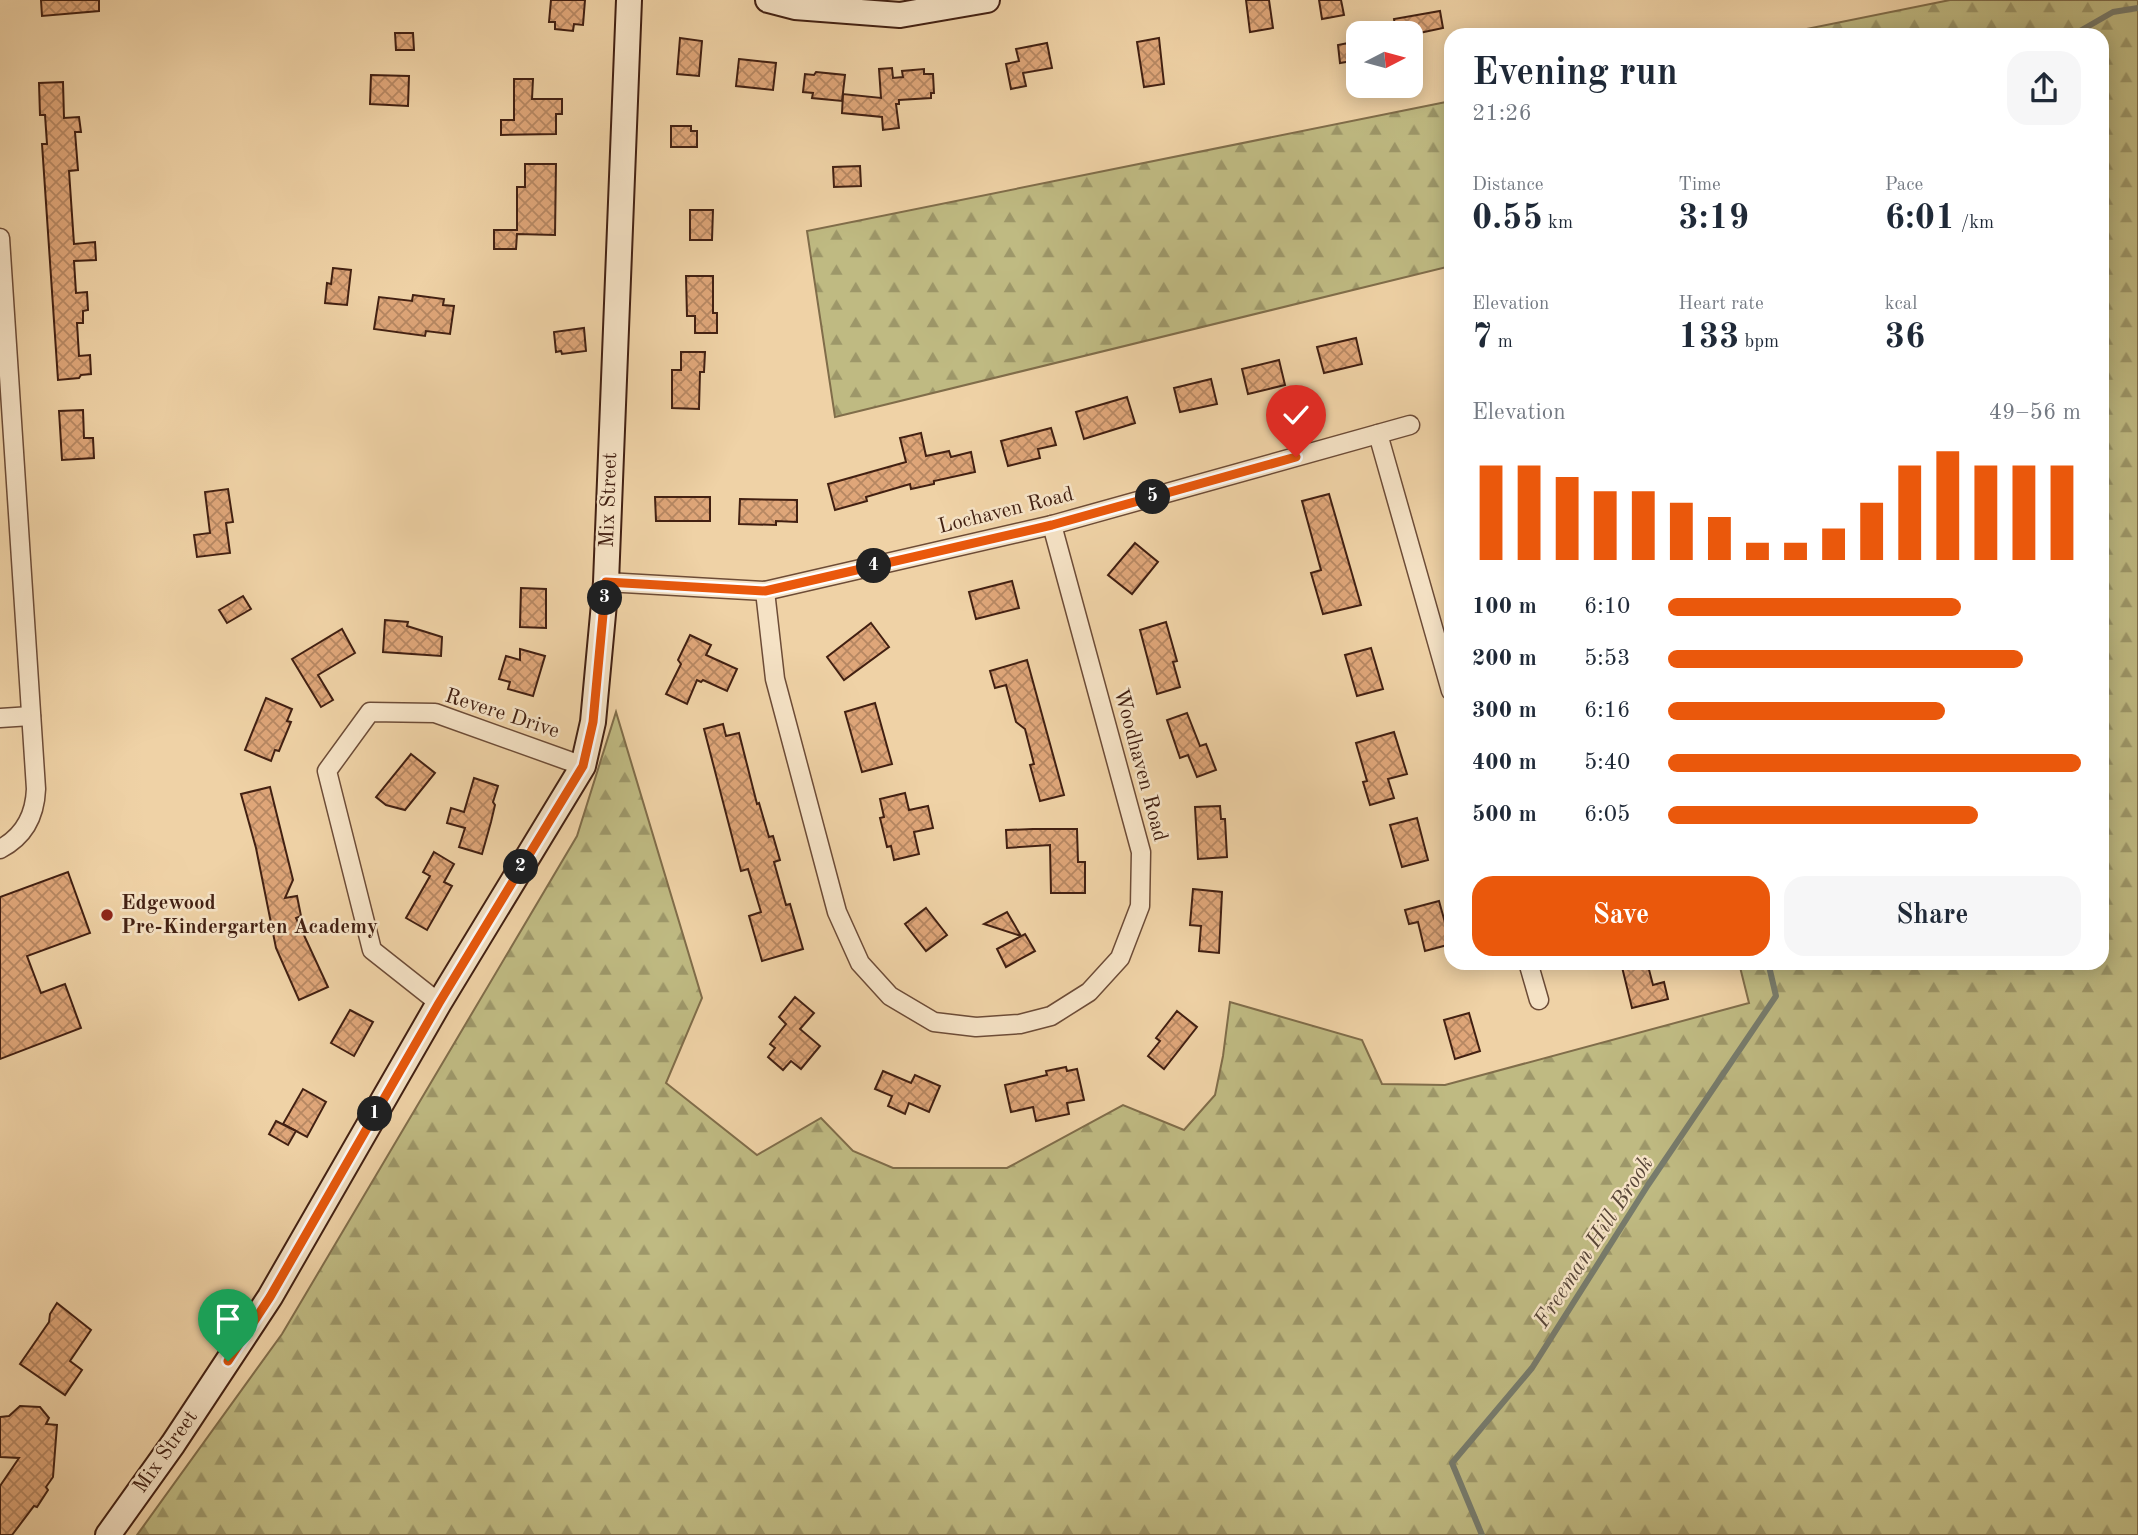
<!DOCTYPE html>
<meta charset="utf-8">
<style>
:root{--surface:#fff;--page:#f6f6f7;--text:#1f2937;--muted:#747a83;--accent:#ea580c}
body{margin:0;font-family:"Old Standard TT",serif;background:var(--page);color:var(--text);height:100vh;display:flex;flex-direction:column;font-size:26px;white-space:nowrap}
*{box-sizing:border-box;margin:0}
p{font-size:23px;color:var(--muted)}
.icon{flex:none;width:38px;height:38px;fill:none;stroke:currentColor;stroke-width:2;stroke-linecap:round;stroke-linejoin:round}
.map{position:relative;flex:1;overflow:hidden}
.drawer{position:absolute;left:1444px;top:28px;width:665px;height:942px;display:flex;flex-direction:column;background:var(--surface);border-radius:21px;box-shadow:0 4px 18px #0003}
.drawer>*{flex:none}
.needle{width:46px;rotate:84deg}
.controls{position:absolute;left:1346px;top:21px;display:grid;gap:14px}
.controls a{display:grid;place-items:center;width:77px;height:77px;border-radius:14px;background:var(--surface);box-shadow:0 4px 18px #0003;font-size:35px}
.pin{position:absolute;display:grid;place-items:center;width:60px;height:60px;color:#fff;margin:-72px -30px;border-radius:50% 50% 50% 0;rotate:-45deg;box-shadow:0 0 7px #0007}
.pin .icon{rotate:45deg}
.km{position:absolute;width:35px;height:35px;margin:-18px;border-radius:50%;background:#222;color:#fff;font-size:19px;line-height:35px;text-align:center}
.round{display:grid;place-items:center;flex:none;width:74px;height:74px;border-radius:21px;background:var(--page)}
.head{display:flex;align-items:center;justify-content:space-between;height:119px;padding:0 28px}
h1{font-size:38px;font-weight:700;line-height:52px}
.stats{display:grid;grid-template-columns:repeat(3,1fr);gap:10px;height:119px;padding:7px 28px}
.stats div{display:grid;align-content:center}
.stats b{font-size:35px;font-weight:700}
.stats small{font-size:19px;font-weight:400}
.stats p{font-size:19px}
.chart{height:196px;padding:14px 28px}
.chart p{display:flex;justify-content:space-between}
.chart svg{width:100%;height:126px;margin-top:7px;stroke:var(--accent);stroke-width:6}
.button{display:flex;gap:14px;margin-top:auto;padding:14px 28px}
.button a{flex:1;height:80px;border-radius:21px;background:var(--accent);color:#fff;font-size:28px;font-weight:700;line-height:80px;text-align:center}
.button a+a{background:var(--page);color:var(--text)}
ul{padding:0 28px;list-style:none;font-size:23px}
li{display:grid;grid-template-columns:112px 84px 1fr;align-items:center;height:52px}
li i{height:18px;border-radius:9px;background:var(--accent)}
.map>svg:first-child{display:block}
.forest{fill:url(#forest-firs);stroke:#806d4a;stroke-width:2}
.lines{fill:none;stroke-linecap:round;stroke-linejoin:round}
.stream{stroke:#777b6c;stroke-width:6}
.building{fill:url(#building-cross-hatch);stroke:#422012;stroke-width:2}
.minor-casing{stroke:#6d4c37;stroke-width:21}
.secondary-casing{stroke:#422012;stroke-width:28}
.minor{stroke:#f5e2c5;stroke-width:18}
.secondary{stroke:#f5e2c5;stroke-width:24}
.route-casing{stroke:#fff;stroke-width:14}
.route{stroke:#ea580c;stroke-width:9}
.poi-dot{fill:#8f2418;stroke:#f5e2c5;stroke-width:2.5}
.labels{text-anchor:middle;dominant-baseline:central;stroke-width:5;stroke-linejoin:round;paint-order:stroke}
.street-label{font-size:21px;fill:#422012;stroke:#f5e2c5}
.poi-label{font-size:21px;font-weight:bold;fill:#422012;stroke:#f5e2c5;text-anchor:start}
.water-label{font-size:23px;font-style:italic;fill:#584638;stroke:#f5e2c5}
</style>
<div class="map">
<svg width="2138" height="1535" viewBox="0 0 2138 1535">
<defs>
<pattern id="forest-firs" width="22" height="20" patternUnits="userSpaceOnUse" patternTransform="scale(1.75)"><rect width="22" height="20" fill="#bfba82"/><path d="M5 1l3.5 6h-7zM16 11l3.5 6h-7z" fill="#9d9769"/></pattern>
<pattern id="building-cross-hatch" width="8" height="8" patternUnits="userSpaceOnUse" patternTransform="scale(1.75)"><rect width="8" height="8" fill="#dfa679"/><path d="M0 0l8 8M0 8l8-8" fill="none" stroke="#b68762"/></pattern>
</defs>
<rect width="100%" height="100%" fill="#efd2a6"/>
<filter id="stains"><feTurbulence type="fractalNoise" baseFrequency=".00286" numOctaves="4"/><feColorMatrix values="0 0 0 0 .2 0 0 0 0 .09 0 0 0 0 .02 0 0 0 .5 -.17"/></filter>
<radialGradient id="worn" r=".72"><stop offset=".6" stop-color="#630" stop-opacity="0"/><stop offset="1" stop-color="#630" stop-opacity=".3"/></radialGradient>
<g class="forest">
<path d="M 1950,0 L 2138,0 L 2138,1535 L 137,1535 L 282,1334 L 577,836 L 616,712 L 702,998 L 666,1083 L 757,1155 L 821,1118 L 853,1151 L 893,1168 L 1007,1168 L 1123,1105 L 1184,1130 L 1215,1095 L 1223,1056 L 1230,1002 L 1362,1040 L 1382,1084 L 1445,1085 L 1749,1003 L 1739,963 L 2102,962 L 2102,35 L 1777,35 Z"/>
<path d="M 1451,101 L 1451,266 L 835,417 L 807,231 Z"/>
</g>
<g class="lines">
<g class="stream">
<path d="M 2073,35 L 2113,12 L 2138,8"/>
<path d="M 1482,1535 L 1452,1463 L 1532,1368 L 1648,1185 L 1776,996 L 1768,962"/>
</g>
</g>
<g class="building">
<path d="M 41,0 L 99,0 L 99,11 L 42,16 Z"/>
<path d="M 551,0 L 585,0 L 583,25 L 574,24 L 573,31 L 555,29 L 555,22 L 549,22 Z"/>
<path d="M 1246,0 L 1269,0 L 1273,28 L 1250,32 Z"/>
<path d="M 1319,0 L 1341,0 L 1344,15 L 1322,19 Z"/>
<path d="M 1440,11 L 1443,28 L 1410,35 L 1410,33 L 1396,33 L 1394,19 Z"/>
<path d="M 395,33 L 413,33 L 414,50 L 396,50 Z"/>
<path d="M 680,38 L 702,41 L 699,76 L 677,74 Z"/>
<path d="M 1159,38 L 1164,84 L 1144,87 L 1137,42 Z"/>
<path d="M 1358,41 L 1358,60 L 1340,63 L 1338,45 Z"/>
<path d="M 1047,43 L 1052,68 L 1023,73 L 1026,86 L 1011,89 L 1006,64 L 1019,61 L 1016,49 Z"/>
<path d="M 739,59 L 776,63 L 773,90 L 736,86 Z"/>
<path d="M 892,68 L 893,78 L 903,77 L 902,71 L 924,69 L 924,74 L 933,74 L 934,93 L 931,93 L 931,98 L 899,100 L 899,104 L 896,104 L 899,128 L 883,130 L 882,117 L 842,113 L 843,94 L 881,98 L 879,69 Z"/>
<path d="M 816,72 L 845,75 L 842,101 L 812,98 L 813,93 L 803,92 L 805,74 L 814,75 Z"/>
<path d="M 371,75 L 409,76 L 408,106 L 370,104 Z"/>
<path d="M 514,79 L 533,79 L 532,99 L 562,99 L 562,114 L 556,114 L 556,134 L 501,135 L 501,120 L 514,120 Z"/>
<path d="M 63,82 L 64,118 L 79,117 L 81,132 L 75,132 L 78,170 L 69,171 L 74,244 L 95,242 L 96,260 L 74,261 L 76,293 L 87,292 L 88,310 L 83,311 L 83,323 L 77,323 L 79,356 L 90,355 L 91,374 L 81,375 L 79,378 L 58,380 L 42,144 L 47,144 L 45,115 L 40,115 L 39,83 Z"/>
<path d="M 671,126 L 691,126 L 691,131 L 697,131 L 697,147 L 671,147 Z"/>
<path d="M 525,164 L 556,164 L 555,235 L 517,234 L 516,249 L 494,249 L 494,230 L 517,230 L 517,187 L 525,187 Z"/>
<path d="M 860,166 L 861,186 L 834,187 L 833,167 Z"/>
<path d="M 690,210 L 713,210 L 712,240 L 690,240 Z"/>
<path d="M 333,268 L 351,270 L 347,305 L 325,303 L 327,283 L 331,284 Z"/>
<path d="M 686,276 L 713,276 L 713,313 L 717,313 L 717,333 L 695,333 L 695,316 L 687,316 Z"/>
<path d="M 413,295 L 444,299 L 443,305 L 454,306 L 450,334 L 426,331 L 425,336 L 374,329 L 379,297 L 412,301 Z"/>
<path d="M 584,328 L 586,351 L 562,354 L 561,351 L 556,352 L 554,332 Z"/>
<path d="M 1356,338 L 1362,364 L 1324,373 L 1317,347 Z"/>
<path d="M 681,352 L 705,352 L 704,372 L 700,372 L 699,409 L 672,408 L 672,370 L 681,370 Z"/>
<path d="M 1279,360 L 1285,385 L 1248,394 L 1242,369 Z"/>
<path d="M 1211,379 L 1217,404 L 1180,412 L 1174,388 Z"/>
<path d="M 1127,397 L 1135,423 L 1084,439 L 1076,412 Z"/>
<path d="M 83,410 L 84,438 L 93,438 L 94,458 L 62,460 L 59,411 Z"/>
<path d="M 1051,428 L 1056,445 L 1038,449 L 1040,458 L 1008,466 L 1001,441 Z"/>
<path d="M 921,433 L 926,456 L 949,451 L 951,457 L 971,452 L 975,472 L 934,481 L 934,484 L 911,489 L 910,484 L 866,497 L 867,501 L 835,510 L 828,484 L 906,462 L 900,438 Z"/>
<path d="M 228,489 L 233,522 L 226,523 L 230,553 L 197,557 L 194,535 L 210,533 L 205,492 Z"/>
<path d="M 1329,494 L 1361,605 L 1323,614 L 1311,573 L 1321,570 L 1302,501 Z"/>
<path d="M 655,497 L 710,497 L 710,521 L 656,521 Z"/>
<path d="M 740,499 L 797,500 L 797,522 L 776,521 L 776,525 L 739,524 Z"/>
<path d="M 1135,543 L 1158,562 L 1132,594 L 1108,575 Z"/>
<path d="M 1012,581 L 1019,608 L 976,619 L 969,592 Z"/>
<path d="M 521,588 L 546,589 L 546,628 L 520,627 Z"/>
<path d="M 243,596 L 251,609 L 227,623 L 219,610 Z"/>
<path d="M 385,620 L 408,622 L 407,626 L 442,637 L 441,656 L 383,652 Z"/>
<path d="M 1166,622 L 1177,661 L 1173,662 L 1180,687 L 1157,694 L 1140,630 Z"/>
<path d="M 871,623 L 889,647 L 844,680 L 827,657 Z"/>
<path d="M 342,629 L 355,653 L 318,675 L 333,700 L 321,707 L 292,659 Z"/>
<path d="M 690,635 L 711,645 L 706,655 L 737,669 L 727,691 L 703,680 L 701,682 L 697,680 L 687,704 L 666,694 L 681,664 L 678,660 Z"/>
<path d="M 1371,648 L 1383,689 L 1357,696 L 1345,655 Z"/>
<path d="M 520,649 L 545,656 L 533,696 L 508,689 L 510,682 L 499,679 L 506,656 L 520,660 Z"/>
<path d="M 1027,660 L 1064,795 L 1040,801 L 1030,765 L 1034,764 L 1025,729 L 1016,722 L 1006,685 L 995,688 L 990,671 Z"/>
<path d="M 266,698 L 292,709 L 287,721 L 291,722 L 279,751 L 275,750 L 271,761 L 245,750 Z"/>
<path d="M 875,703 L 892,764 L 862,772 L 845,712 Z"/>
<path d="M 1187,713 L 1200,746 L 1206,744 L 1216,770 L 1197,777 L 1188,755 L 1180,758 L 1167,720 Z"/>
<path d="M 723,724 L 726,736 L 739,733 L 757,804 L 759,803 L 769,837 L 773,836 L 780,860 L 774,862 L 786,905 L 790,904 L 803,949 L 762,961 L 749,916 L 761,912 L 748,869 L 741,871 L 704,729 Z"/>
<path d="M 1394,732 L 1407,774 L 1388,779 L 1394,798 L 1370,805 L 1363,782 L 1367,781 L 1356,743 Z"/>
<path d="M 411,754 L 435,773 L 405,810 L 386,805 L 376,797 Z"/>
<path d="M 474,778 L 498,786 L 493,802 L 495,805 L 491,822 L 482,854 L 459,847 L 465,828 L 447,823 L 451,808 L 464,812 Z"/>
<path d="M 270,787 L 293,880 L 285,898 L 297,896 L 301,916 L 296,918 L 328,987 L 299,1000 L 276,948 L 256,848 L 241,794 Z"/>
<path d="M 905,793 L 909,810 L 928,806 L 933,828 L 914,832 L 919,854 L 894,860 L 891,846 L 887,847 L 880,818 L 884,817 L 880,799 Z"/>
<path d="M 1220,806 L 1221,819 L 1225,819 L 1227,857 L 1198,859 L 1195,807 Z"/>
<path d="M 1417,818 L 1428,860 L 1402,867 L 1390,825 Z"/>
<path d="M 1033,829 L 1077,829 L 1078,862 L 1085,862 L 1085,893 L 1051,893 L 1050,845 L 1007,848 L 1006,830 Z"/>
<path d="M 434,852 L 454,864 L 444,882 L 452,886 L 427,930 L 406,918 L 430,876 L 423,872 Z"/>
<path d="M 68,872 L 90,933 L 27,956 L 41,993 L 65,984 L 81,1028 L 0,1059 L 0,897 Z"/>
<path d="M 1193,889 L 1222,892 L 1219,953 L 1199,951 L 1201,926 L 1190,925 Z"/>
<path d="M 1439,901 L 1451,944 L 1425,951 L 1418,922 L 1409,924 L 1405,910 Z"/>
<path d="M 926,908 L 947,935 L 926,951 L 905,924 Z"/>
<path d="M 1007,912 L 1021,936 L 984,924 Z"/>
<path d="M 1025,934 L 1035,951 L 1006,967 L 997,949 Z"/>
<path d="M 1640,962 L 1647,962 L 1653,985 L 1664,982 L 1668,999 L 1632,1008 L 1622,967 Z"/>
<path d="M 795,997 L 814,1013 L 800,1029 L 820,1046 L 801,1069 L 791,1061 L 783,1070 L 768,1057 L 775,1048 L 770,1044 L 786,1024 L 779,1017 Z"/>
<path d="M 350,1010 L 373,1022 L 354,1056 L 331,1043 Z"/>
<path d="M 1177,1011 L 1197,1027 L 1164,1069 L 1148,1056 L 1160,1041 L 1156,1038 Z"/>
<path d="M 1469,1013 L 1480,1051 L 1455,1059 L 1444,1020 Z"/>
<path d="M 1066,1067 L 1067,1071 L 1077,1069 L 1084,1100 L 1067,1103 L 1069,1114 L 1036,1121 L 1033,1107 L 1011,1112 L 1005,1085 L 1047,1075 L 1046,1071 Z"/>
<path d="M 883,1071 L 911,1083 L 915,1075 L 940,1086 L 929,1112 L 909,1103 L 905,1114 L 888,1106 L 892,1096 L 875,1089 Z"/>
<path d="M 303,1089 L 326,1102 L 307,1137 L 283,1124 Z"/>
<path d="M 276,1121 L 296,1131 L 288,1145 L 269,1134 Z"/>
<path d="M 57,1303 L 91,1330 L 70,1361 L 82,1370 L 65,1395 L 20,1364 L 49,1322 L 50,1314 Z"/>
<path d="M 20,1406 L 40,1407 L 49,1418 L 46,1424 L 57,1425 L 53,1477 L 46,1487 L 48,1490 L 37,1507 L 34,1506 L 12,1535 L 0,1535 L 0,1486 L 19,1458 L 0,1457 L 0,1417 L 9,1416 Z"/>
</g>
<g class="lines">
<defs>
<g id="minor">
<path d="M 0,238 L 36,789 C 35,815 25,836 0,849"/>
<path d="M 1378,434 L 1451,691"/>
<path d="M 606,582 L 765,591 L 1052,525 L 1410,425"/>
<path d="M 765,591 L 775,679 L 837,912 L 860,963 L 890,996 L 934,1022 L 976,1027 L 1020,1024 L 1051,1016 L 1089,992 L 1120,958 L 1140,906 L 1141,852 L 1052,525"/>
<path d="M 0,718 L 31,716"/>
<path d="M 1528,962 L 1539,1000"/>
<path d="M 439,1003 L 372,950 L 327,771 L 370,712 L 435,713 L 583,766"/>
</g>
<g id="secondary">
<path d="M 768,0 L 795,7 L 900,15 L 987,0"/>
<path d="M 108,1535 L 173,1444 L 270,1297 L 439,1003 L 583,766 L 593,722 L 606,582 L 629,0"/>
</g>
</defs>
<use href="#minor" class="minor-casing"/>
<use href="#secondary" class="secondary-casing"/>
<use href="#minor" class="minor"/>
<use href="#secondary" class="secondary"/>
</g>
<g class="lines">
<defs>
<path id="route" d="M 228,1361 L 270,1297 L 439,1003 L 583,766 L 593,722 L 606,582 L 765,591 L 1052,525 L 1296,457"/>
</defs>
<use href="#route" class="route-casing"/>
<use href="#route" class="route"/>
</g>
<circle class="poi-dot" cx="107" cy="915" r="7"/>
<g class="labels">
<g class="street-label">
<text transform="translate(609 500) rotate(-88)">Mix Street</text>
<text transform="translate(1006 511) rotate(-14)">Lochaven Road</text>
<text transform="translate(502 714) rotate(18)">Revere Drive</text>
<text transform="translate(1140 765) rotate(75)">Woodhaven Road</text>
<text transform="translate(166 1452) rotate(-55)">Mix Street</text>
</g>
<g class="poi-label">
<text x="121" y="903">Edgewood<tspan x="121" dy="24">Pre-Kindergarten Academy</tspan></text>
</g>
<g class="water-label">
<text transform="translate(1594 1242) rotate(-57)">Freeman Hill Brook</text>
</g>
</g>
<rect width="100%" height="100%" filter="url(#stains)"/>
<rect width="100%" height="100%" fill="url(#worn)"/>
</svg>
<div class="controls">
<a><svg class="needle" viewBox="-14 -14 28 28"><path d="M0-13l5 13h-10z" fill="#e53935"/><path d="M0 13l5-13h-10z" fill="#747a83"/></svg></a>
</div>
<div class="pin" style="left:228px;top:1361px;background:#1e9e55"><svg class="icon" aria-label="arrive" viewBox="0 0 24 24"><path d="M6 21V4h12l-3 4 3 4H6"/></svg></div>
<div class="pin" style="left:1296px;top:457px;background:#d93025"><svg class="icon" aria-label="check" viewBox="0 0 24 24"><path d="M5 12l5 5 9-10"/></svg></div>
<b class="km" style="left:375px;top:1114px">1</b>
<b class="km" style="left:521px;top:867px">2</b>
<b class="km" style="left:605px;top:598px">3</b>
<b class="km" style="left:874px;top:566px">4</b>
<b class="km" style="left:1153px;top:497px">5</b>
<section class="drawer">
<div class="head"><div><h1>Evening run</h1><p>21:26</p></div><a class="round"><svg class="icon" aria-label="share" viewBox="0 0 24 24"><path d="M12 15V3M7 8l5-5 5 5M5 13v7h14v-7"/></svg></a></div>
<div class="stats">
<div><p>Distance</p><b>0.55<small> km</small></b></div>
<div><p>Time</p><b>3:19</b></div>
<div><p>Pace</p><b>6:01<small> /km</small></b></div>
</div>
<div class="stats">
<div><p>Elevation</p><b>7<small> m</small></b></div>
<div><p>Heart rate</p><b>133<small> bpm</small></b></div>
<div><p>kcal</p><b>36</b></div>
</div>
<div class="chart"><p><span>Elevation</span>49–56 m</p>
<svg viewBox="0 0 160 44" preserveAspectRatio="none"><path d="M5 44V11M15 44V11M25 44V15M35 44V20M45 44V20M55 44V24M65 44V29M75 44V38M85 44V38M95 44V33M105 44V24M115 44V11M125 44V6M135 44V11M145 44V11M155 44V11"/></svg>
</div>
<ul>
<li><b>100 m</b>6:10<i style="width:71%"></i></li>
<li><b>200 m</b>5:53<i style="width:86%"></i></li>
<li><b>300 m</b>6:16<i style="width:67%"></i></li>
<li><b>400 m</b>5:40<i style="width:100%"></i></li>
<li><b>500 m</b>6:05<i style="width:75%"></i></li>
</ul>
<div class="button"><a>Save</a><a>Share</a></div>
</section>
</div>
